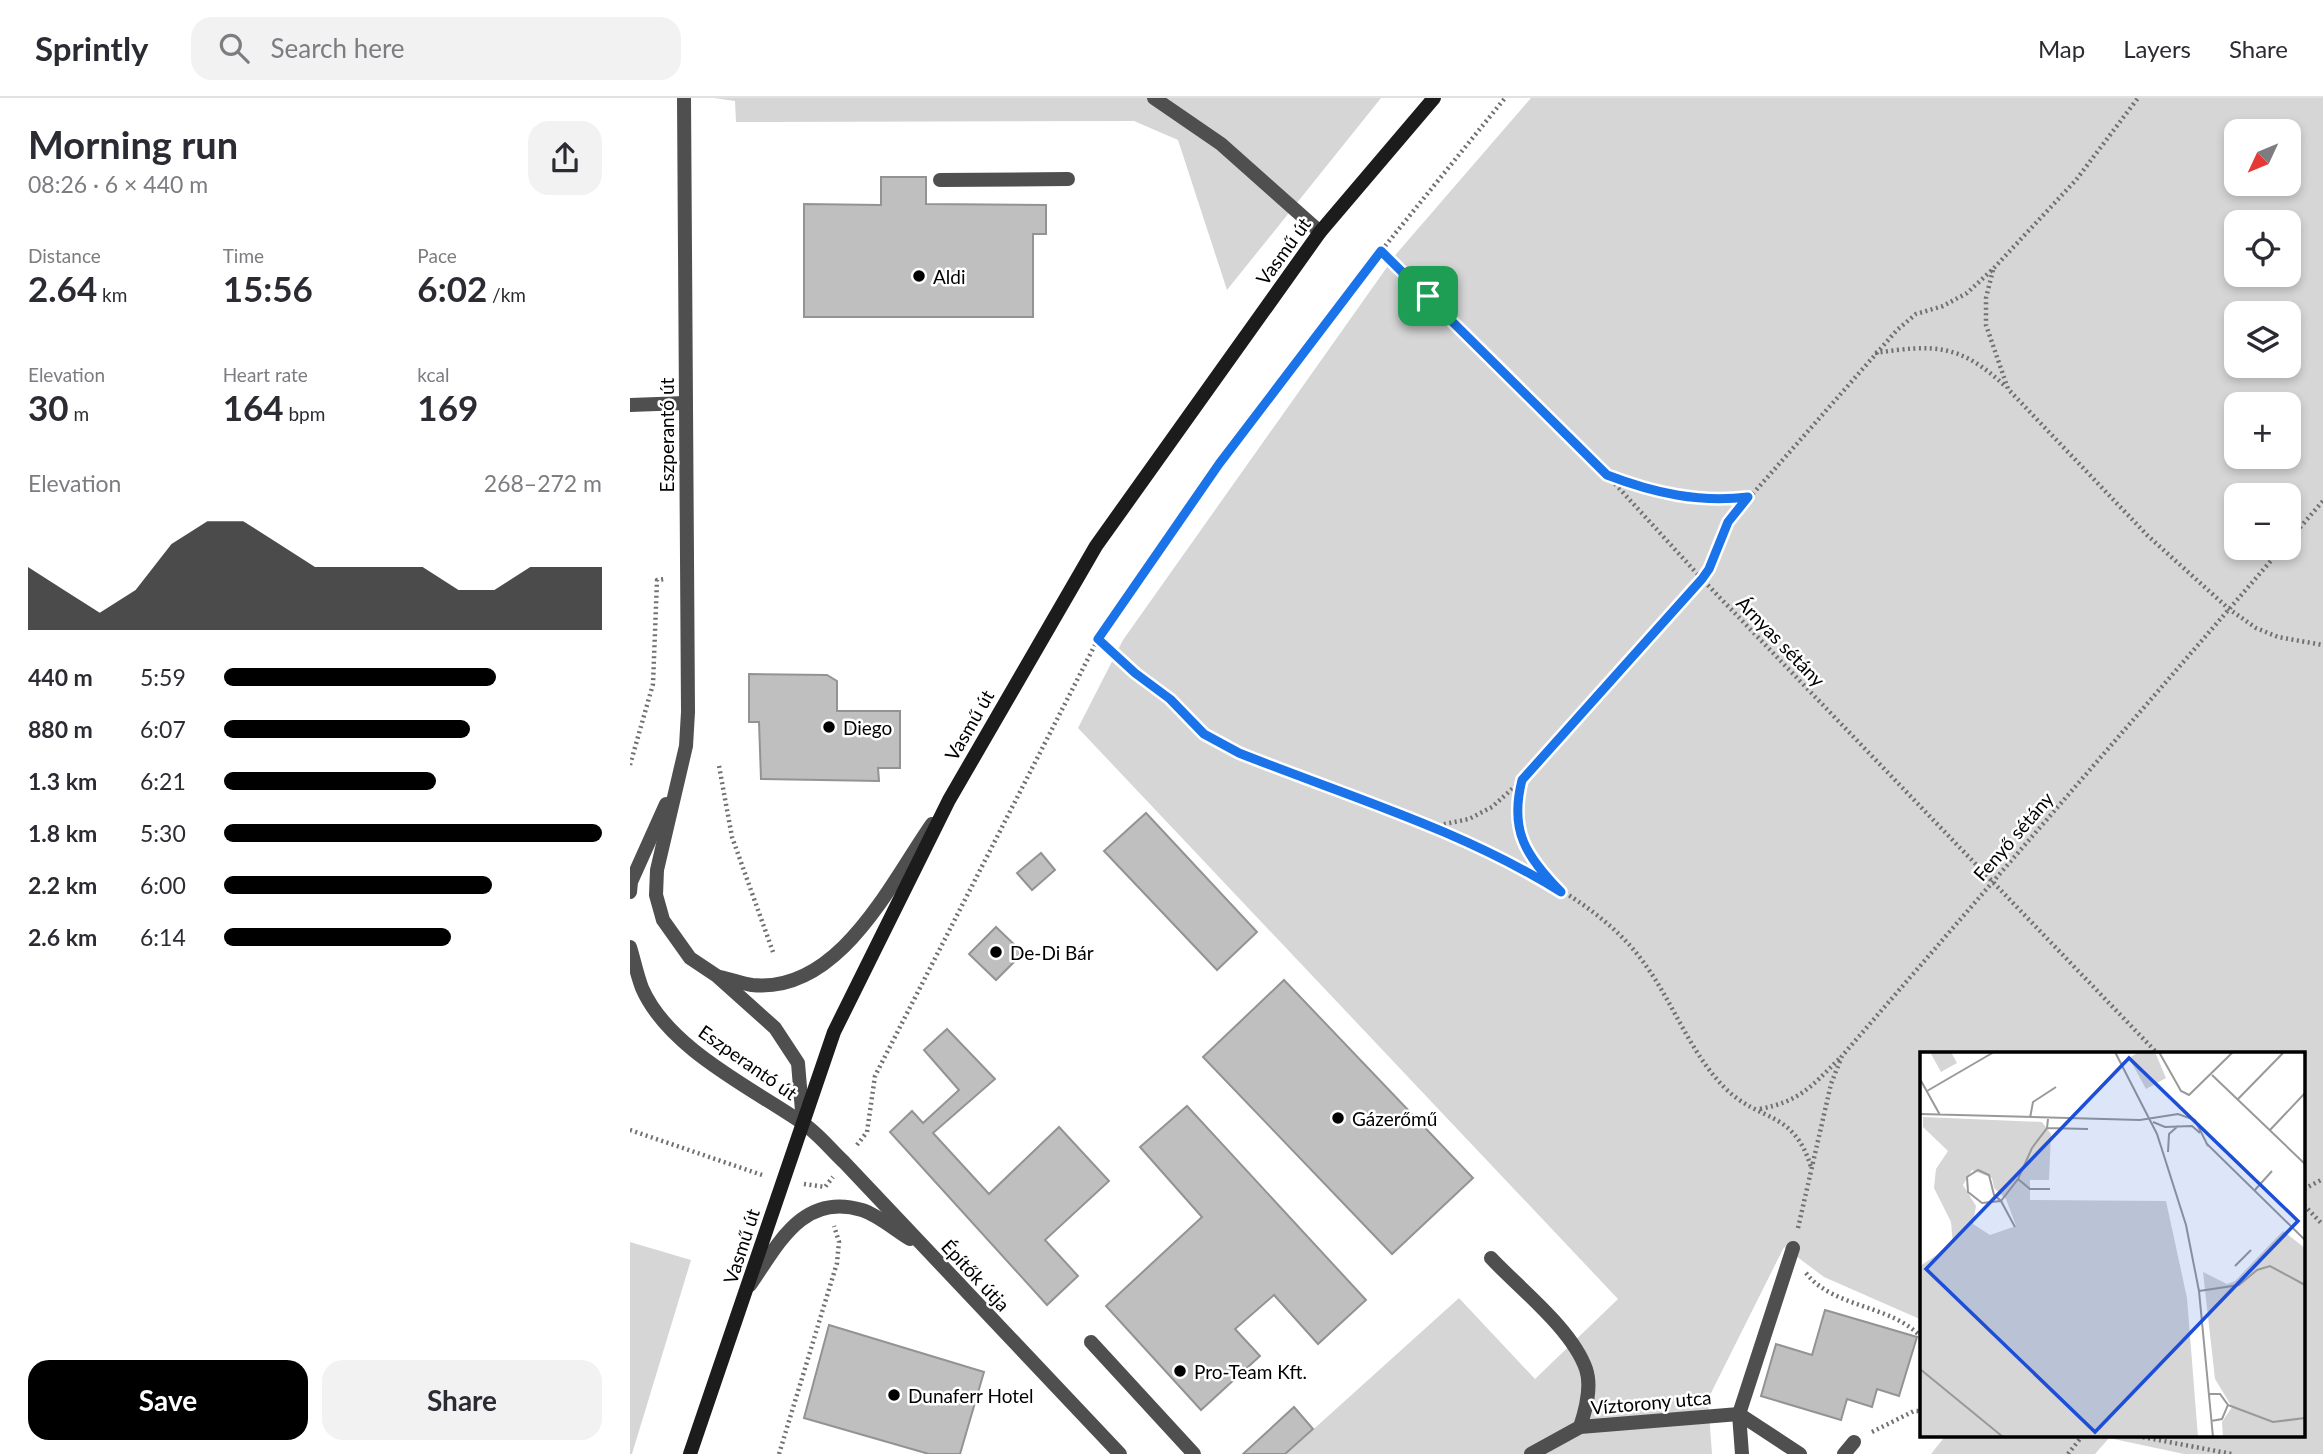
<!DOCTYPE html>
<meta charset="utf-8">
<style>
:root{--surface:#fff;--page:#f2f2f3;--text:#2b2b33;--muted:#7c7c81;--line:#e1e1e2;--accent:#000}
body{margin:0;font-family:Lato,sans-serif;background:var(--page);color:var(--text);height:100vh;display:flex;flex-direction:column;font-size:26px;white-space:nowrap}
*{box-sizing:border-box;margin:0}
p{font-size:23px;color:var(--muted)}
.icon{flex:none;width:38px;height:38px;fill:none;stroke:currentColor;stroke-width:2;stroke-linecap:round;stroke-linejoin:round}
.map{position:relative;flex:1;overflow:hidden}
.drawer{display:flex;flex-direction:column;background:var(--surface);width:630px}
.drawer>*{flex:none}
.needle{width:46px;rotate:226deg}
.controls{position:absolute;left:1594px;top:21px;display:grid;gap:14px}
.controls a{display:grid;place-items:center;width:77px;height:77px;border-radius:14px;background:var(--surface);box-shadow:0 4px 10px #0003;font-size:35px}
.pin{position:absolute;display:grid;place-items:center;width:60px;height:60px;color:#fff;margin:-30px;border-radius:14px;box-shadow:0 4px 10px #0006}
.round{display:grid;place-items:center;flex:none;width:74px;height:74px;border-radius:21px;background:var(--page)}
.overview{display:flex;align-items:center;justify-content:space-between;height:119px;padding:0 28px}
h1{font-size:38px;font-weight:700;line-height:52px}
.metrics{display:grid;grid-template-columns:repeat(3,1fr);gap:10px;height:119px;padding:7px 28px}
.metrics div{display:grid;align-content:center}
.metrics b{font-size:35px;font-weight:700}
.metrics small{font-size:19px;font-weight:400}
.metrics p{font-size:19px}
.chart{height:196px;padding:14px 28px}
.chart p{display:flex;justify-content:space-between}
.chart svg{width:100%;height:126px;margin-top:7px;fill:var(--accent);opacity:.7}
.action{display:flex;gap:14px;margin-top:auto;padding:14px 28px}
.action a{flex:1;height:80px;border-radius:21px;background:var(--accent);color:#fff;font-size:28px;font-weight:700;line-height:80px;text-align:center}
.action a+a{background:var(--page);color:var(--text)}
ul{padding:0 28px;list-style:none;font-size:23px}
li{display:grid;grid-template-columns:112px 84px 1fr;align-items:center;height:52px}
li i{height:18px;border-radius:9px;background:var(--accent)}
header{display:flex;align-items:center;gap:42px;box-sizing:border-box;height:98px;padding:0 35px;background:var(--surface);border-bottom:2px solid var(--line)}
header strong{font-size:33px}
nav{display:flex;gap:38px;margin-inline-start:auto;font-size:24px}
.search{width:490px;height:63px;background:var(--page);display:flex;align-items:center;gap:18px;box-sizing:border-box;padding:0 24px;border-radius:21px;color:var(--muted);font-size:26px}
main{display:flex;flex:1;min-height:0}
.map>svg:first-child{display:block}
.green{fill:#d6d6d6;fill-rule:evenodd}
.building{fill:#bfbfbf;stroke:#939393;stroke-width:2}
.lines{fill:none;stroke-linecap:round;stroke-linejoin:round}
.path{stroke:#717171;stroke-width:4.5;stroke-dasharray:2 3.5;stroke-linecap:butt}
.lane{stroke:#4f4f4f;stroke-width:14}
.street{stroke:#4f4f4f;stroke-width:14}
.secondary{stroke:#1c1c1c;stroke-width:14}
.route-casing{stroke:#fff;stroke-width:14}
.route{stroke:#1a73e8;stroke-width:9}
.poi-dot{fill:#000;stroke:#fff;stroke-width:2.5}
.labels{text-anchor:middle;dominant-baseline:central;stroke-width:5;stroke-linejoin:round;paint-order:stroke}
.street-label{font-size:19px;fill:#000;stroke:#fff}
.poi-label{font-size:19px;fill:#000;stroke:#fff;text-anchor:start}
.inset-road{fill:none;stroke:#999;stroke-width:2}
.view{fill:#1d4ed8;fill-opacity:0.15;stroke:#1d4ed8;stroke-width:3.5}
.inset-edge{fill:none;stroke:#000;stroke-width:3.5}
</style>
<header>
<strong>Sprintly</strong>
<div class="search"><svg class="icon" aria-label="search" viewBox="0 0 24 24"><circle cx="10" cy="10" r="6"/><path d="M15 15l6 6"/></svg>Search here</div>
<nav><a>Map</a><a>Layers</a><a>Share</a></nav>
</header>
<main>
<section class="drawer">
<div class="overview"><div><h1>Morning run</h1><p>08:26 · 6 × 440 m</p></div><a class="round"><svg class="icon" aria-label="share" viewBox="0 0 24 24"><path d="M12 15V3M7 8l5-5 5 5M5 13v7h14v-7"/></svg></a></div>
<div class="metrics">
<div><p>Distance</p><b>2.64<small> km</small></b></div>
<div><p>Time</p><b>15:56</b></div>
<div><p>Pace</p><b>6:02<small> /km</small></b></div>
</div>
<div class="metrics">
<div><p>Elevation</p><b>30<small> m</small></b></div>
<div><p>Heart rate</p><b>164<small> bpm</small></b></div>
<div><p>kcal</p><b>169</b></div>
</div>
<div class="chart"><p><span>Elevation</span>268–272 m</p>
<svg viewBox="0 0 160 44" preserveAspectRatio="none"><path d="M0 44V22L10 30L20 38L30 30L40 14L50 6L60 6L70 14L80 22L90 22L100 22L110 22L120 30L130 30L140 22L150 22L160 22V44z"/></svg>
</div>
<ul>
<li><b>440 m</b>5:59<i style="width:72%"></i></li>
<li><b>880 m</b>6:07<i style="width:65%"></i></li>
<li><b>1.3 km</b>6:21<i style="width:56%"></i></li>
<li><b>1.8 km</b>5:30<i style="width:100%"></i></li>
<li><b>2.2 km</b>6:00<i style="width:71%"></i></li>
<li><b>2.6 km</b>6:14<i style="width:60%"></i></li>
</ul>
<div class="action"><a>Save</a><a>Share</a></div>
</section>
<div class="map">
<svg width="1693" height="1356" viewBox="0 0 1693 1356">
<rect width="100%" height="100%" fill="#fff"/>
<g class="green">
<path d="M 84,0 L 751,0 L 597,192 L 548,42 L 504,23 L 106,24 L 105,3 Z"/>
<path d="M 901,0 L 1693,0 L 1693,1356 L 1554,1356 L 1479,1340 L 1465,1356 L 1301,1356 L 1316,1337 L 1674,1337 L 1674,955 L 1292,955 L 1292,1222 L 1194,1179 L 1154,1149 L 1078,1301 L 1082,1356 L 656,1356 L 829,1200 L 905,1281 L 988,1201 L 448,630 L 493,542 L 767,155 ZM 1606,33 L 1659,33 L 1659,86 L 1606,86 ZM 1606,124 L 1659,124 L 1659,177 L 1606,177 ZM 1606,215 L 1659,215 L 1659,268 L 1606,268 ZM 1606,306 L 1659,306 L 1659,359 L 1606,359 ZM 1606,397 L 1659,397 L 1659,450 L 1606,450 Z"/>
<path d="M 0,1144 L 61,1162 L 2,1356 L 0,1356 Z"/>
</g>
<g class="building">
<path d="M 251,79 L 296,79 L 296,106 L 416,107 L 416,136 L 403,136 L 403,219 L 174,219 L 174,106 L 251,107 Z"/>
<path d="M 119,576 L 197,577 L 207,583 L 207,613 L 270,613 L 270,670 L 248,670 L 249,683 L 131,681 L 129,624 L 119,624 Z"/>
<path d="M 516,715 L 627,834 L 587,872 L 474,753 Z"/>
<path d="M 411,755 L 425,772 L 402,792 L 387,775 Z"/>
<path d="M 366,829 L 393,855 L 366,882 L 339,856 Z"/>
<path d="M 654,882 L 843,1080 L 762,1156 L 573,959 Z"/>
<path d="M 317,931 L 365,981 L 303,1035 L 359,1096 L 429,1029 L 479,1083 L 415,1142 L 448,1178 L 417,1207 L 260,1034 L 282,1013 L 293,1025 L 329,992 L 294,952 Z"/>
<path d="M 557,1008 L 736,1202 L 688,1246 L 644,1197 L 605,1231 L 630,1258 L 571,1312 L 476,1208 L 572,1119 L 510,1049 Z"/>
<path d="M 1195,1212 L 1287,1239 L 1269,1298 L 1247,1291 L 1242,1309 L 1217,1301 L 1211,1322 L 1131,1298 L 1146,1246 L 1182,1257 Z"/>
<path d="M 199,1227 L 354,1274 L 330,1356 L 299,1356 L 174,1320 Z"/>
<path d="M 664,1309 L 683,1331 L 655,1356 L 613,1356 Z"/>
</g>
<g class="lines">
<g class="path">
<path d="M 751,153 L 977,377 L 1072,481 L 1527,955"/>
<path d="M 1363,172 L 1356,200 L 1356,227 L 1378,291 L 1517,437 L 1599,511 L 1626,530 L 1648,539 L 1693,547"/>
<path d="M 1245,255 C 1305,246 1330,246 1375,288"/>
<path d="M 978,377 C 1024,395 1069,405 1118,399"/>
<path d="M 1659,442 L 1693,403"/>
<path d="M 468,541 L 505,575 L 540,601 L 574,636 L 609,655 L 800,729 L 839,721 L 862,709 L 892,682 L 1072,481 L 1079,471 L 1098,424 L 1267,232 L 1286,216 L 1313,208 L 1337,195 L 1363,171 L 1446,82 L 1508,0"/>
<path d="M 0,667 L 23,586 L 27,482 L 35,481"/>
<path d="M 89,668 L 102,739 L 143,854"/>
<path d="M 892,683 C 880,729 893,754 925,788"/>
<path d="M 801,730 C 873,760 967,799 1014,865 C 1043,904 1060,955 1095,990 C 1130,1025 1163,1011 1181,1069"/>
<path d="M 1130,1011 C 1170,1003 1181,989 1209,961"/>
<path d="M 0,1032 L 135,1078"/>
<path d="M 227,1047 L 237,1034 L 245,978 L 468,541 L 589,366 L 751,153 L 875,0"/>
<path d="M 174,1086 L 195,1089 L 203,1079"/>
<path d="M 1674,1091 L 1693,1081"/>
<path d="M 1674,1107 L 1693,1127"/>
<path d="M 1168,1130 L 1201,986 L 1212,958 L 1652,450"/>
<path d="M 1176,1175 C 1204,1211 1262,1206 1292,1240"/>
<path d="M 1242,1334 L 1284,1313 L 1292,1313"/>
<path d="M 1502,1337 L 1602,1356"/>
<path d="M 149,1356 L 207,1165 L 209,1144 L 204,1128"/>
<path d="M 1438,1356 L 1453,1337"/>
</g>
<g class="lane">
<path d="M 524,0 L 591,46 L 690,134"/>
<path d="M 310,82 L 438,81"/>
<path d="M 0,307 L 55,305"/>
<path d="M 861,1160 C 890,1191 942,1231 956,1271 C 962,1289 956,1311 950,1329"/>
<path d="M 461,1244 L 564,1356"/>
<path d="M 1109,1316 L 1170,1356"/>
<path d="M 901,1356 L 950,1329 L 1109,1316"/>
<path d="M 1112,1356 L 1109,1316 L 1163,1150"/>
<path d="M 1214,1356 L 1224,1344"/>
</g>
<g class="street">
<path d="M 54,0 L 58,614 L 56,648 L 27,772 L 26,797 L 33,822 L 60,860 L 87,878 L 145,930 L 168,965 L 173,1025"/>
<path d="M 0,794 L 1,784 L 36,706"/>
<path d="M 0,849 C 4,862 7,877 12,890 C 38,950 120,989 171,1024 C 187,1034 200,1051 214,1064 L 490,1356"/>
<path d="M 90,879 C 100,881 111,885 122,887 C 209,896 260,786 302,726"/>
<path d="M 120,1187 C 148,1147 172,1094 232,1112 C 248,1117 265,1132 280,1141"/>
</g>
<path class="secondary" d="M 60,1356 L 204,934 L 319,702 L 466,448 L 690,134 L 804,0"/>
</g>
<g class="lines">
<defs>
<path id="route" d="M 751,153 L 977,377 C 1024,395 1069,405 1118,399 L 1098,424 L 1079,471 L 1072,481 L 892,682 C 879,733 896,758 931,794 C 832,732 717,698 609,655 L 574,636 L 540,601 L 505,575 L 468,541 L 589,366 Z"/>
</defs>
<use href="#route" class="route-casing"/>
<use href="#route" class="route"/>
</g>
<g class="poi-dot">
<circle cx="289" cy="178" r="7"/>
<circle cx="199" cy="629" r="7"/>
<circle cx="366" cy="854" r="7"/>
<circle cx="708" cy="1020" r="7"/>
<circle cx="550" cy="1273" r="7"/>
<circle cx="264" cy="1297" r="7"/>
</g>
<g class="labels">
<g class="street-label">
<text transform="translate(653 153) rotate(-54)">Vasmű út</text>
<text transform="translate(36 337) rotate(-90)">Eszperantó út</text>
<text transform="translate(1151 543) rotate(46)">Árnyas sétány</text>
<text transform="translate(339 627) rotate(-60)">Vasmű út</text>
<text transform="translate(1383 738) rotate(-49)">Fenyő sétány</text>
<text transform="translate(118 964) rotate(35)">Eszperantó út</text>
<text transform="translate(111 1148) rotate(-72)">Vasmű út</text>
<text transform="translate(346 1177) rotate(47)">Építők útja</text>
<text transform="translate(1021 1304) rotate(-5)">Víztorony utca</text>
</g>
<g class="poi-label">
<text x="303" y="178">Aldi</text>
<text x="213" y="629">Diego</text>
<text x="380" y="854">De-Di Bár</text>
<text x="722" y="1020">Gázerőmű</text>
<text x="564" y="1273">Pro-Team Kft.</text>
<text x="278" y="1297">Dunaferr Hotel</text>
</g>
</g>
<g transform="translate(1290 954)">
<rect width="385" height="385" fill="#fff"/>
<path d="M 10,0 L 31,0 L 37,11 L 21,20 ZM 219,0 L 235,0 L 246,26 L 226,37 L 209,6 ZM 3,65 L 122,70 L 131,82 L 129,128 L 110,128 L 110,148 L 246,149 L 267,246 L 278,385 L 0,385 L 0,214 L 33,192 L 31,170 L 14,136 L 16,117 L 28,99 L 3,75 ZM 52,118 L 72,126 L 74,136 L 86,147 L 96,174 L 70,183 L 53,172 L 56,154 L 43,133 ZM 363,179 L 385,196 L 385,385 L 303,385 L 302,370 L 312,355 L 295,327 L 283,220 L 307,232 L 315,229 Z" fill="#d6d6d6" fill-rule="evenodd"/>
<path class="inset-road" d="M 195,0 L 237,82 L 266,173 L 279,239 L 293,385M 239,0 L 261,39 L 269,43 L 313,0M 292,23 L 385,112M 0,27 L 20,63M 7,39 L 74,0M 318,47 L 364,0M 0,62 L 220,68 L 258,62 L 275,68 L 288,94M 110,66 L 113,50 L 136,35M 233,70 L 245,75 L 272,74 L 280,81M 127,76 L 168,77M 350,78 L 385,41M 286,91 L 385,188M 248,100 L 249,82 L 258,74M 98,127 L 110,137 L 130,137M 334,139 L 352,119M 81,149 L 62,151 L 48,140 L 47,125 L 58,118 L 69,123 L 74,143 L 81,149 L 95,175M 81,149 L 98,127 L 112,96 L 127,76 L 128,67M 315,214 L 331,198M 279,239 L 319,233 L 337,218 L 350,214 L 385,233M 0,317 L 83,385M 289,342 L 300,342 L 308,353 L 302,367 L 291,369M 308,353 L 353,370 L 385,366"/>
<path class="view" d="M 209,6 L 378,169 L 175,380 L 6,217 Z"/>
<rect width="385" height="385" class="inset-edge"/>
</g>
</svg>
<div class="controls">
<a><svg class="needle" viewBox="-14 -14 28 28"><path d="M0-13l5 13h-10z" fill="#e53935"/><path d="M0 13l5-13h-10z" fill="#7c7c81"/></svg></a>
<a><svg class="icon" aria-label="locate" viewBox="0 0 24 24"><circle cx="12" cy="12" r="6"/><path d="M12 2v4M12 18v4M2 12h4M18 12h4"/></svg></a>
<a><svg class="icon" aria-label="layers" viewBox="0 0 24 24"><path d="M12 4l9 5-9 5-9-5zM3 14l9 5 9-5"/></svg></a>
<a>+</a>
<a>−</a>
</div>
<div class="pin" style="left:798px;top:198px;background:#1e9e55"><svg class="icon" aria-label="arrive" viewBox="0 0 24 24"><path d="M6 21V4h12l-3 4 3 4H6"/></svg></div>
</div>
</main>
